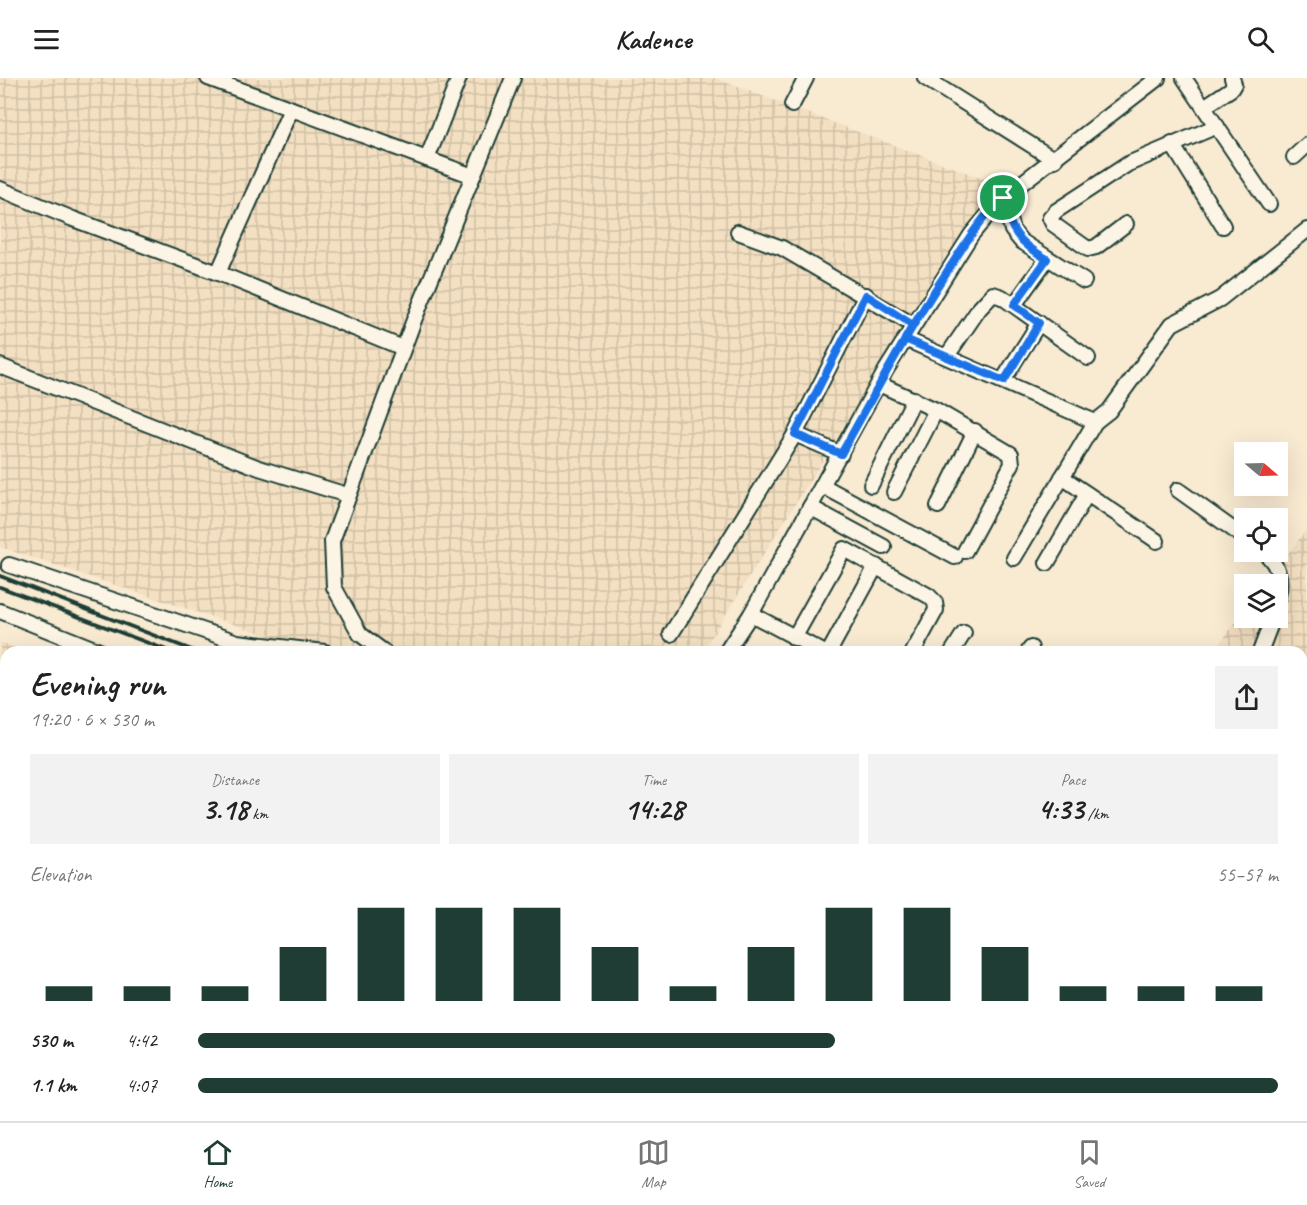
<!DOCTYPE html>
<meta charset="utf-8">
<style>
:root{--surface:#fff;--page:#f2f2f2;--text:#222;--muted:#767676;--line:#e0e0e0;--accent:#1f3d34}
body{margin:0;font-family:Caveat,sans-serif;background:var(--page);color:var(--text);height:100vh;display:flex;flex-direction:column;font-size:22px;white-space:nowrap}
*{box-sizing:border-box;margin:0}
p{font-size:20px;color:var(--muted)}
.icon{flex:none;width:33px;height:33px;fill:none;stroke:currentColor;stroke-width:2;stroke-linecap:round;stroke-linejoin:round}
.map{position:relative;flex:1;overflow:hidden}
.details{position:absolute;left:0px;top:568px;width:1308px;height:476px;display:flex;flex-direction:column;background:var(--surface);border-radius:18px 18px 0 0;box-shadow:0 6px 24px #0002}
.details>*{flex:none}
.needle{width:39px;rotate:109deg}
.controls{position:absolute;left:1234px;top:364px;display:grid;gap:12px}
.controls a{display:grid;place-items:center;width:54px;height:54px;border-radius:0px;background:var(--surface);box-shadow:0 6px 24px #0002;font-size:30px}
.pin{position:absolute;display:grid;place-items:center;width:51px;height:51px;color:#fff;margin:-26px;border:3px solid #fff;border-radius:50%;box-shadow:0 2px 6px #0007}
.round{display:grid;place-items:center;flex:none;width:63px;height:63px;border-radius:0px;background:var(--page)}
.head{display:flex;align-items:center;justify-content:space-between;height:102px;padding:0 30px}
h1{font-size:33px;font-weight:700;line-height:45px}
.stats{display:grid;grid-template-columns:repeat(3,1fr);gap:9px;height:102px;padding:6px 30px}
.stats div{display:grid;align-content:center;border-radius:0px;background:var(--page);text-align:center}
.stats b{font-size:30px;font-weight:700}
.stats small{font-size:16px;font-weight:400}
.stats p{font-size:16px}
.chart{height:168px;padding:12px 30px}
.chart p{display:flex;justify-content:space-between}
.chart svg{width:100%;height:108px;margin-top:6px;stroke:var(--accent);stroke-width:6}
ul{padding:0 30px;list-style:none;font-size:20px}
li{display:grid;grid-template-columns:96px 72px 1fr;align-items:center;height:45px}
li i{height:15px;border-radius:8px;background:var(--accent)}
header{display:flex;justify-content:space-between;align-items:center;height:78px;padding:0 30px;background:var(--surface);font-size:27px;font-weight:700}
.tab-bar{display:flex;justify-content:space-around;align-items:center;height:84px;border-top:2px solid var(--line);background:var(--surface);font-size:16px;color:var(--muted)}
.tab-bar a{display:grid;justify-items:center;gap:3px}
.tab-bar .active{color:var(--accent)}
.map>svg:first-child{display:block}
.industrial{fill:url(#industrial-grid)}
.lines{fill:none;stroke-linecap:round;stroke-linejoin:round}
.minor-casing{stroke:#1f3d34;stroke-width:18}
.minor{stroke:#fcf5e5;stroke-width:14}
.rail{stroke:#1f3d34;stroke-width:4}
.route-casing{stroke:#fff;stroke-width:12}
.route{stroke:#1a73e8;stroke-width:8}
</style>
<header><svg class="icon" aria-label="menu" viewBox="0 0 24 24"><path d="M4 6h16M4 12h16M4 18h16"/></svg>Kadence<svg class="icon" aria-label="search" viewBox="0 0 24 24"><circle cx="10" cy="10" r="6"/><path d="M15 15l6 6"/></svg></header>
<div class="map">
<svg width="1307" height="1043" viewBox="0 0 1307 1043">
<defs>
<pattern id="industrial-grid" width="8" height="8" patternUnits="userSpaceOnUse" patternTransform="scale(1.5)"><rect width="8" height="8" fill="#f3dfc1"/><path d="M0 4h8M4 0v8" fill="none" stroke="#d0c0a6"/></pattern>
</defs>
<rect width="100%" height="100%" fill="#f9ead2"/>
<filter id="ink" filterUnits="userSpaceOnUse"><feTurbulence type="fractalNoise" baseFrequency=".0167" numOctaves="2"/><feDisplacementMap in="SourceGraphic" scale="12" xChannelSelector="R" yChannelSelector="G"/><feConvolveMatrix kernelMatrix="1 2 1 2 8 2 1 2 1" color-interpolation-filters="sRGB"/></filter>
<g filter="url(#ink)">
<g class="industrial">
<path d="M 0,0 L 714,0 L 997,106 L 702,574 L 317,574 L 0,469 Z"/>
<path d="M 1307,451 L 1307,968 L 1302,966 L 1302,574 L 1213,574 L 1245,532 L 1245,540 L 1278,540 L 1278,507 L 1264,507 Z"/>
<path d="M 0,564 L 27,574 L 6,574 L 6,1038 L 321,1038 L 317,1043 L 0,1043 Z"/>
</g>
<g class="lines">
<defs>
<g id="minor">
<path d="M 208,0 L 473,98"/>
<path d="M 925,0 L 1055,82"/>
<path d="M 1184,0 L 1269,126"/>
<path d="M 792,27 L 806,0"/>
<path d="M 1204,29 L 1231,11 L 1234,6 L 1232,0"/>
<path d="M 1172,66 L 1223,148"/>
<path d="M 1294,79 L 1307,67"/>
<path d="M 427,81 L 459,0"/>
<path d="M 0,111 L 73,141 L 218,195 L 291,31"/>
<path d="M 1003,120 L 1012,152 L 1021,163 L 1084,203"/>
<path d="M 1126,146 L 1096,169 L 1088,171 L 1053,146 L 1050,140 L 1056,133 L 1128,86 L 1217,48"/>
<path d="M 738,154 L 782,170 L 913,247"/>
<path d="M 218,195 L 403,270"/>
<path d="M 1014,227 L 1047,181"/>
<path d="M 905,261 L 1095,344 L 1109,333 L 1172,246 L 1220,221 L 1307,152"/>
<path d="M 947,278 L 979,231 L 993,216 L 1002,219 L 1088,280"/>
<path d="M 0,288 L 259,390 L 347,417"/>
<path d="M 1003,302 L 1039,245"/>
<path d="M 879,306 L 936,332 L 1011,376 L 1012,386 L 965,473"/>
<path d="M 795,356 L 841,376"/>
<path d="M 1062,399 L 1157,463"/>
<path d="M 871,407 L 914,321"/>
<path d="M 823,408 L 955,479"/>
<path d="M 1178,412 L 1245,460"/>
<path d="M 894,414 L 936,332"/>
<path d="M 938,428 L 975,353"/>
<path d="M 810,429 L 884,469"/>
<path d="M 1264,474 C 1279,488 1282,500 1278,519"/>
<path d="M 1014,480 L 1095,344"/>
<path d="M 1047,485 L 1087,416"/>
<path d="M 9,487 L 237,564 L 325,574"/>
<path d="M 0,533 L 102,574"/>
<path d="M 751,536 L 823,574"/>
<path d="M 671,556 L 795,356 L 866,217"/>
<path d="M 794,560 L 844,471 L 929,518 L 935,524 L 936,532 L 913,574"/>
<path d="M 384,574 L 360,556 L 334,509 L 332,463 L 414,242 L 513,0"/>
<path d="M 726,574 L 751,536 L 886,292 L 971,157 L 1001,121 L 1158,0"/>
<path d="M 829,574 L 876,488"/>
<path d="M 952,574 L 964,555"/>
<path d="M 1028,574 L 1031,570"/>
<path d="M 1260,574 L 1273,540"/>
<path d="M 0,771 L 6,766"/>
<path d="M 1302,955 L 1307,957"/>
<path d="M 0,970 L 6,972"/>
<path d="M 39,1038 L 39,1043"/>
<path d="M 128,1038 L 134,1043"/>
<path d="M 365,1038 L 372,1043"/>
<path d="M 386,1038 L 391,1043"/>
<path d="M 910,1038 L 915,1043"/>
<path d="M 969,1038 L 977,1043"/>
<path d="M 1191,1038 L 1202,1043"/>
<path d="M 215,1043 L 220,1038"/>
<path d="M 306,1043 L 311,1038"/>
<path d="M 526,1043 L 530,1038"/>
<path d="M 628,1043 L 631,1038"/>
<path d="M 683,1043 L 686,1038"/>
<path d="M 744,1043 L 747,1038"/>
<path d="M 817,1043 L 820,1038"/>
<path d="M 1162,1043 L 1165,1038"/>
</g>
</defs>
<use href="#minor" class="minor-casing"/>
<use href="#minor" class="minor"/>
<g class="rail">
<path d="M 0,498 L 197,574"/>
<path d="M 0,509 L 172,574"/>
<path d="M 1302,998 L 1307,1000"/>
<path d="M 1302,1017 L 1307,1019"/>
</g>
</g>
</g>
<g class="lines" filter="url(#ink)">
<defs>
<path id="route" d="M 1003,120 C 981,139 965,166 950,189 C 910,249 876,313 841,376 L 795,356 L 866,217 L 913,247 L 905,261 L 1004,303 L 1039,245 L 1014,227 L 1047,181 C 1018,164 1010,153 1003,120"/>
</defs>
<use href="#route" class="route-casing"/>
<use href="#route" class="route"/>
</g>
</svg>
<div class="controls">
<a><svg class="needle" viewBox="-14 -14 28 28"><path d="M0-13l5 13h-10z" fill="#e53935"/><path d="M0 13l5-13h-10z" fill="#767676"/></svg></a>
<a><svg class="icon" aria-label="locate" viewBox="0 0 24 24"><circle cx="12" cy="12" r="6"/><path d="M12 2v4M12 18v4M2 12h4M18 12h4"/></svg></a>
<a><svg class="icon" aria-label="layers" viewBox="0 0 24 24"><path d="M12 4l9 5-9 5-9-5zM3 14l9 5 9-5"/></svg></a>
</div>
<div class="pin" style="left:1003px;top:120px;background:#1e9e55"><svg class="icon" aria-label="arrive" viewBox="0 0 24 24"><path d="M6 21V4h12l-3 4 3 4H6"/></svg></div>
<section class="details">
<div class="head"><div><h1>Evening run</h1><p>19:20 · 6 × 530 m</p></div><a class="round"><svg class="icon" aria-label="share" viewBox="0 0 24 24"><path d="M12 15V3M7 8l5-5 5 5M5 13v7h14v-7"/></svg></a></div>
<div class="stats">
<div><p>Distance</p><b>3.18<small> km</small></b></div>
<div><p>Time</p><b>14:28</b></div>
<div><p>Pace</p><b>4:33<small> /km</small></b></div>
</div>
<div class="chart"><p><span>Elevation</span>55–57 m</p>
<svg viewBox="0 0 160 44" preserveAspectRatio="none"><path d="M5 44V38M15 44V38M25 44V38M35 44V22M45 44V6M55 44V6M65 44V6M75 44V22M85 44V38M95 44V22M105 44V6M115 44V6M125 44V22M135 44V38M145 44V38M155 44V38"/></svg>
</div>
<ul>
<li><b>530 m</b>4:42<i style="width:59%"></i></li>
<li><b>1.1 km</b>4:07<i style="width:100%"></i></li>
</ul>
</section>
</div>
<nav class="tab-bar">
<a class="active"><svg class="icon" aria-label="home" viewBox="0 0 24 24"><path d="M3 11l9-7 9 7M6 9v11h12V9"/></svg>Home</a>
<a><svg class="icon" aria-label="map" viewBox="0 0 24 24"><path d="M3 6l6-2 6 2 6-2v14l-6 2-6-2-6 2zM9 4v14M15 6v14"/></svg>Map</a>
<a><svg class="icon" aria-label="saved" viewBox="0 0 24 24"><path d="M7 4h10v16l-5-4-5 4z"/></svg>Saved</a>
</nav>
